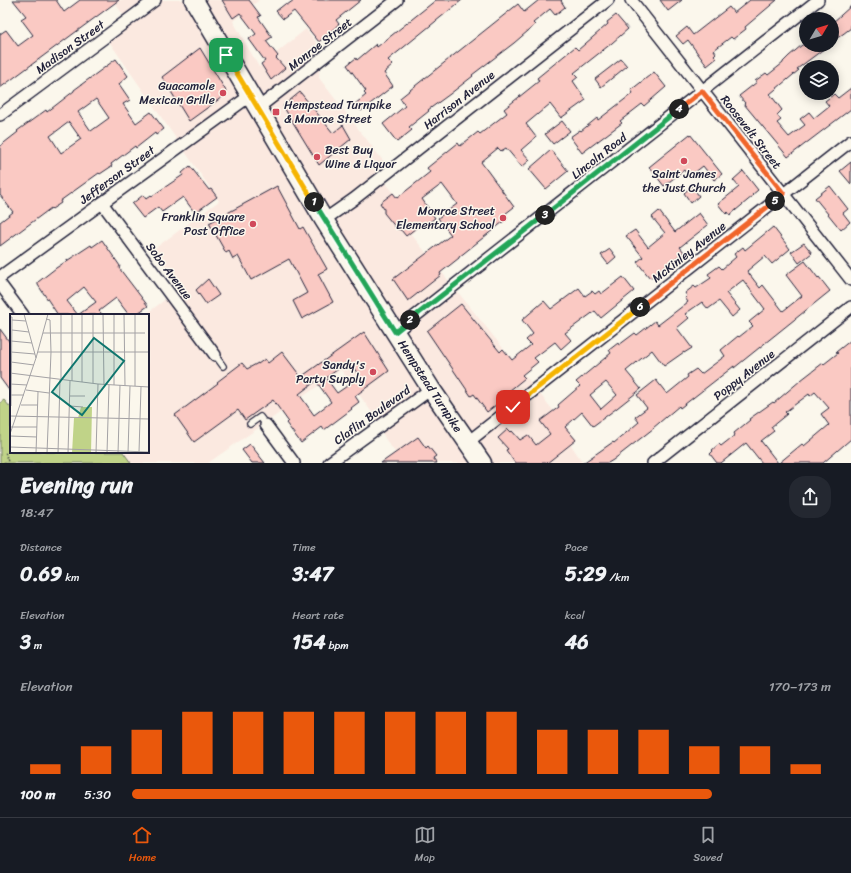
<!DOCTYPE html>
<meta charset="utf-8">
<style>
:root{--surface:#171b24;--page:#242831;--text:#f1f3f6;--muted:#9ea1a6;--line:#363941;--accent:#ea580c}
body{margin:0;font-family:Sriracha,sans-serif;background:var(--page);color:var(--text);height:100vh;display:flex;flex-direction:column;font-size:15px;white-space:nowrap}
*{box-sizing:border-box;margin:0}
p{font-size:13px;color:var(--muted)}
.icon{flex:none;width:22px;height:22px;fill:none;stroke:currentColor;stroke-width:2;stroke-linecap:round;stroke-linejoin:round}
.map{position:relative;height:463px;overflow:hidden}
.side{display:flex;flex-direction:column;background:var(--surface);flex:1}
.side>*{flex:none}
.needle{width:26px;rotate:52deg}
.buttons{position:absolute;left:799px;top:12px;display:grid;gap:8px}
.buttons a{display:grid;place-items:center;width:40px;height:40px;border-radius:50%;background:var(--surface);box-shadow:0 2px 10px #0003;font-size:20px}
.pin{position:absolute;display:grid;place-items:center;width:34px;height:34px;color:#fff;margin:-17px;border-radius:8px;box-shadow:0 2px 6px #0006}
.km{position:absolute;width:20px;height:20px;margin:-10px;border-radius:50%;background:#222;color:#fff;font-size:11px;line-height:20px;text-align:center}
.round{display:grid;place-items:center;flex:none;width:42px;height:42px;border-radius:16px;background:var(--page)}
.overview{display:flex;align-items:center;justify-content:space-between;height:68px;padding:0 20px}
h1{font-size:22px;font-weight:700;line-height:30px}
.metrics{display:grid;grid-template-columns:repeat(3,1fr);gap:6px;height:68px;padding:4px 20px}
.metrics div{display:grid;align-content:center}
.metrics b{font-size:20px;font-weight:700}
.metrics small{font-size:11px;font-weight:400}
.metrics p{font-size:11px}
.chart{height:112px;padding:8px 20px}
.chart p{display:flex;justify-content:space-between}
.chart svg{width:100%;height:72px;margin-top:4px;stroke:var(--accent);stroke-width:6}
ul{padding:0 20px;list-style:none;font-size:13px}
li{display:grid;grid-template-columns:64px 48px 1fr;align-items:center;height:30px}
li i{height:10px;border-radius:5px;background:var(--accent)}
.tab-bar{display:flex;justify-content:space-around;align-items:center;height:56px;border-top:1px solid var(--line);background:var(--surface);font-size:11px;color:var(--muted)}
.tab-bar a{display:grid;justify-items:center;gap:2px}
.tab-bar .current{color:var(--accent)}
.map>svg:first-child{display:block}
.built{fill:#fbe9e0}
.green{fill:#c0d388;stroke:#717a62}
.building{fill:#fac9c3;stroke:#22223b;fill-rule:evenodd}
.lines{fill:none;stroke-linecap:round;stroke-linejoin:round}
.service-casing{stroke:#22223b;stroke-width:8}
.minor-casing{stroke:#22223b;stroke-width:14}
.primary-casing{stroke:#22223b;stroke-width:21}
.path{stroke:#22223b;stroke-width:2;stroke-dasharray:1 3;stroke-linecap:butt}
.service{stroke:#fbf7ec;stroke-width:5.5}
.minor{stroke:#fbf7ec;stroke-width:11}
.primary{stroke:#fbf7ec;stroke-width:18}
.split-1-casing{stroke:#fff;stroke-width:8}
.split-2-casing{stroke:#fff;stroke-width:8}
.split-3-casing{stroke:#fff;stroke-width:8}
.split-4-casing{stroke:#fff;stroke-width:8}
.split-5-casing{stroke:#fff;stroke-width:8}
.split-6-casing{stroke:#fff;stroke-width:8}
.split-7-casing{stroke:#fff;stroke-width:8}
.split-1{stroke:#f5b400;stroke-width:5}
.split-2{stroke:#22a559;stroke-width:5}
.split-3{stroke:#22a559;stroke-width:5}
.split-4{stroke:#22a559;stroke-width:5}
.split-5{stroke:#f0652b;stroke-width:5}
.split-6{stroke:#f0652b;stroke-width:5}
.split-7{stroke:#f5b400;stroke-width:5}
.poi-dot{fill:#d1495b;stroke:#fbf7ec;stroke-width:1.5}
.labels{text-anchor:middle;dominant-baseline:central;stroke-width:3;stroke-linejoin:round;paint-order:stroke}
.street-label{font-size:12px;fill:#22223b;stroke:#fbf7ec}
.poi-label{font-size:12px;fill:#22223b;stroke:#fbf7ec;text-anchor:end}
.inset-road{fill:none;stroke:#a4a2a5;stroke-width:1}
.view{fill:#0f766e;fill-opacity:0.15;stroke:#0f766e;stroke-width:2}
.inset-edge{fill:none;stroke:#22223b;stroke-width:2}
</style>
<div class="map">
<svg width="851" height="463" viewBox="0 0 851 463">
<rect width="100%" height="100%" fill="#fbf7ec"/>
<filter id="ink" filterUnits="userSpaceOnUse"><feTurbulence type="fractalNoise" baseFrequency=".025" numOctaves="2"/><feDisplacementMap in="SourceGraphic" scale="8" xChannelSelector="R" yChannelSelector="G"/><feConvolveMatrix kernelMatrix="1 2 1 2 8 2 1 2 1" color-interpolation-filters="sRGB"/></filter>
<g filter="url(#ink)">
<path class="built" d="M 113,0 L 259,0 L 233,21 L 259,67 L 306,29 L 320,47 L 319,78 L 384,162 L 374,168 L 420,226 L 411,234 L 577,440 L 571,445 L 583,463 L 403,463 L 386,440 L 371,411 L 341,370 L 208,463 L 131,463 L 123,452 L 148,452 L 148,378 L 151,376 L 148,371 L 148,315 L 145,315 L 180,288 L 154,249 L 219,201 L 106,37 L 128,22 Z"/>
<path class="green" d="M 4,400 L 11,408 L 11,452 L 123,452 L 131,463 L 0,463 L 0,403 Z"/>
<g class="building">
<path d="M 13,0 L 56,0 L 64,12 L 80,0 L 119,0 L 0,88 L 0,34 L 6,30 L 18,46 L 33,35 L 21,19 L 26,16 Z"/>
<path d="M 222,0 L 249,0 L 261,16 L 258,17 L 272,37 L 266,41 L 278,56 L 276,58 L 285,68 L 271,80 L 261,64 L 265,61 L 249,39 L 256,34 L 240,13 L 233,18 Z"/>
<path d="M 294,0 L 361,0 L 336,20 L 339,24 L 319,42 L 294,11 L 283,19 L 276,11 L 285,4 L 287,5 Z"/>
<path d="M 436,0 L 462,0 L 388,60 L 393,65 L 384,73 L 393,86 L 361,111 L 355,104 L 366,95 L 364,93 L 366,91 L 347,65 L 356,58 L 357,60 L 376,44 L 377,47 Z"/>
<path d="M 539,0 L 562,0 L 561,1 L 565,7 L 555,15 L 550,9 L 533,23 L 535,25 L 514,43 L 472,75 L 473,76 L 450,94 L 428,110 L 429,111 L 409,127 L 412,130 L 397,142 L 383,124 L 405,106 L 400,98 L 518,4 L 524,12 Z"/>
<path d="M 660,0 L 682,0 L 668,11 Z"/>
<path d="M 750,0 L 777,0 L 745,27 L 746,29 L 733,39 L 731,37 L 714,50 L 716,53 L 714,55 L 717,58 L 707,66 L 688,40 L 683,44 L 676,36 L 687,27 L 693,35 L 729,7 L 734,13 Z"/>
<path d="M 851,6 L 851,28 L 832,42 L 832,23 Z"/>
<path d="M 616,15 L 628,29 L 612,43 L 574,73 L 578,77 L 573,81 L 586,100 L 561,118 L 550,104 L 526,124 L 536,137 L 521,150 L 530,160 L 522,167 L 506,148 L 501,151 L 498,148 L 481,162 L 514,207 L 505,214 L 508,218 L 459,257 L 459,258 L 440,273 L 441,275 L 408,301 L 393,279 L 451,235 L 438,218 L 457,204 L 442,184 L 422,199 L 435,218 L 423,227 L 421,224 L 406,236 L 401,230 L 397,229 L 384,213 L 384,209 L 380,203 L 393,193 L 397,198 L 430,172 L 427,168 L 458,143 L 460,146 L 478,132 L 480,134 L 507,113 L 504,109 L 539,81 L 537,78 L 575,47 L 578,50 L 608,24 L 607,22 Z"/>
<path d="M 802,45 L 829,45 L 797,69 L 799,70 L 770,94 L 782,110 L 777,115 L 781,120 L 777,123 L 789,137 L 805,125 L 800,119 L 809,112 L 814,118 L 829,106 L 825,101 L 834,94 L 838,98 L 851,88 L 851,109 L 788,157 L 744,104 L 745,103 L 739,96 L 757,82 L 755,81 L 766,73 L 768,75 L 783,63 L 783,62 L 789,56 Z"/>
<path d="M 200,48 L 226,91 L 225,95 L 189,121 L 162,77 Z"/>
<path d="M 116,59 L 128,76 L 119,84 L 130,100 L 123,104 L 136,123 L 151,112 L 164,129 L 156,135 L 155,133 L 136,148 L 135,146 L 111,164 L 112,166 L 100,174 L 99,173 L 60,201 L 61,203 L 52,209 L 51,208 L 0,246 L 0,222 L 13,212 L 0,195 L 0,146 L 18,132 L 17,131 L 46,110 L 47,112 L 74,91 L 74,90 ZM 96,99 L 109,118 L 91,131 L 78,112 ZM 69,122 L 81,139 L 61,153 L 50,136 Z"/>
<path d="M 621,59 L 627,66 L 601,87 L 595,79 Z"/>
<path d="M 654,72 L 666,87 L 644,106 L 642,104 L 620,121 L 622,123 L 582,153 L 570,137 L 580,130 L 581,131 L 597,118 L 598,120 L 633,93 L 631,90 Z"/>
<path d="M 300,92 L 333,133 L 343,125 L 351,139 L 319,165 L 283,106 Z"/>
<path d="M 562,121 L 570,131 L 553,144 L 545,134 Z"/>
<path d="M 690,134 L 722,174 L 714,180 L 703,166 L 689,177 L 684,170 L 664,186 L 649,167 Z"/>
<path d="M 551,150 L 568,171 L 546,189 L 529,169 Z"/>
<path d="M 851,162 L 851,184 L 840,171 Z"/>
<path d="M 190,166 L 209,190 L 211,189 L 217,197 L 195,213 L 183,197 L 162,212 L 158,207 L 143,218 L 132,204 L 143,195 L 146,199 L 151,195 L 152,196 L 183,175 L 182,173 Z"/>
<path d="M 743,171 L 758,190 L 752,195 L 753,196 L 730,215 L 728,212 L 726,214 L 718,204 L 739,187 L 733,180 Z"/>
<path d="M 277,186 L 300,229 L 303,227 L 327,269 L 318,274 L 333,302 L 302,319 L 293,301 L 307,293 L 289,259 L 251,280 L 238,256 L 233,259 L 229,251 L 226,253 L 209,223 Z"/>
<path d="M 692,186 L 699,196 L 691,203 L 684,193 Z"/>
<path d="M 830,186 L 848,209 L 843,213 L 850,222 L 841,230 L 815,198 Z"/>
<path d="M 659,211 L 675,232 L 699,213 L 708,225 L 680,247 L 684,252 L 650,278 L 637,262 L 643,257 L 626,236 L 635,230 L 648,247 L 665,233 L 652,217 Z"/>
<path d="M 773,227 L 790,249 L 772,264 L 765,256 L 747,271 L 760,288 L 763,285 L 783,311 L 802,296 L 786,275 L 805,261 L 818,278 L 819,277 L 830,291 L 734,368 L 734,366 L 680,408 L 679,406 L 653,428 L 654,428 L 613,460 L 608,463 L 583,463 L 613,442 L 614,443 L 639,422 L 635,417 L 647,408 L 637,395 L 656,380 L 667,394 L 688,377 L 687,375 L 696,369 L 701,374 L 725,356 L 721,350 L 738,336 L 739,337 L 753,326 L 749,322 L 765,309 L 743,280 L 726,293 L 740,310 L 732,317 L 719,301 L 708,309 L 702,302 L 685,314 L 689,318 L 677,328 L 692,348 L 684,353 L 684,352 L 664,366 L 652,350 L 626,371 L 641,389 L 617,408 L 593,426 L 582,412 L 565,427 L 576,440 L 547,463 L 515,463 L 506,450 L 508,449 L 498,438 L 508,429 L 511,432 L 512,431 L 520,440 L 528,435 L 536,445 L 550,434 L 540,421 L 559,407 L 558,405 L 580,386 L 576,382 L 611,353 L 609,350 L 618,343 L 619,345 L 635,333 L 637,335 L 655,321 L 658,325 L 688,302 L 685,298 L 687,296 L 685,293 L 694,286 L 696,288 L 711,278 L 708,274 L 719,266 L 722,269 L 736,257 L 734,254 L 743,247 L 745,250 ZM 606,382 L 617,395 L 601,409 L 590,395 Z"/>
<path d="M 102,240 L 120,266 L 119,268 L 148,306 L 135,315 L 129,315 L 116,298 L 99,311 L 103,315 L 58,315 L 38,285 L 38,282 L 56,268 L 91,245 L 92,247 ZM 84,287 L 96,302 L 78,315 L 67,301 Z"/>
<path d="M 804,243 L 812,253 L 799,263 L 791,252 Z"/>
<path d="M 610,249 L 616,257 L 608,264 L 601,255 Z"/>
<path d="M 623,277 L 634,291 L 601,318 L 595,311 L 565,333 L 571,340 L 561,349 L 555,342 L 534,358 L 538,362 L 522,375 L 525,378 L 504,395 L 506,397 L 487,412 L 474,394 L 471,396 L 427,331 L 461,304 L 500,352 L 503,349 L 512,360 L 531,345 L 526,340 L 533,334 L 522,320 L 544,301 L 551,309 L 579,288 L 585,296 L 592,291 L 595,294 L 599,291 L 601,294 Z"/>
<path d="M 208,279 L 219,295 L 206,304 L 196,290 Z"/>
<path d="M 0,329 L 11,344 L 11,393 L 0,378 Z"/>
<path d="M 364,332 L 389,371 L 355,396 L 359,402 L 351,408 L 352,409 L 324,430 L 322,427 L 301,443 L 286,423 L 288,421 L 273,400 L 245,420 L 238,410 L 194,442 L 175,415 L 218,383 L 217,382 L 242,363 L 247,369 L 258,363 L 258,364 L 265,359 L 268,363 L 282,352 L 301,377 ZM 349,361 L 360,377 L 337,393 L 326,378 ZM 316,381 L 331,402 L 314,415 L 299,394 Z"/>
<path d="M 851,340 L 851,439 L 823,463 L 779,463 L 802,444 L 804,446 L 829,425 L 821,414 L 829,408 L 815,392 L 810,396 L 809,394 L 785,412 L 787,414 L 771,427 L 774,431 L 761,441 L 778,463 L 762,463 L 746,443 L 721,463 L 717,463 L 710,454 L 713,451 L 712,450 L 719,444 L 721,446 L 735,435 L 734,433 L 750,420 L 749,419 L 773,402 L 774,403 L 801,380 L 823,363 L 824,364 L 838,353 L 836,352 Z"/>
<path d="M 418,437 L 426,448 L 428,446 L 436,456 L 433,458 L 437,463 L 381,463 Z"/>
<path d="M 250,444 L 265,463 L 252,463 L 242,450 Z"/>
</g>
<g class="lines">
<defs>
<g id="service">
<path d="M 215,355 L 223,366"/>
<path d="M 250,424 L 260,417 L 266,425"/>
</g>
<g id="minor">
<path d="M 631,0 L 851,280"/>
<path d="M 258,108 L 397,0"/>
<path d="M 0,115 L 155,0"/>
<path d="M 102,203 L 215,355"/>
<path d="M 324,220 L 354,199 L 608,0"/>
<path d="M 0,277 L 251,95"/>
<path d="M 0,284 L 23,315"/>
<path d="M 395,332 L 818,0"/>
<path d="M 266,425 L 294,463"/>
<path d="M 468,442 L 851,141"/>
<path d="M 329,463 L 431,389"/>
<path d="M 653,463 L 851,307"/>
</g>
<path id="primary" d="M 194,0 L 324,220 L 431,389 L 482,463"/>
</defs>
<use href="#service" class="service-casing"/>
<use href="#minor" class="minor-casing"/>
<use href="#primary" class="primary-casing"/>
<path class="path" d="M 4,463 L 8,460 L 5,454 L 11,449"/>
<use href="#service" class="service"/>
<use href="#minor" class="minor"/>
<use href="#primary" class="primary"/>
</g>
</g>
<g class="lines" filter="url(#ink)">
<defs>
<path id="split-1" d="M 226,55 L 314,202"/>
<path id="split-2" d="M 314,202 L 395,332 L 410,320"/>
<path id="split-3" d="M 410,320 L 545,215"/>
<path id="split-4" d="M 545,215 L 679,109"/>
<path id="split-5" d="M 679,109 L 702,91 L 784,194 L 775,201"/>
<path id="split-6" d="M 640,307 L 775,201"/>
<path id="split-7" d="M 513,407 L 640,307"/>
</defs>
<use href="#split-1" class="split-1-casing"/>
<use href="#split-2" class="split-2-casing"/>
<use href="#split-3" class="split-3-casing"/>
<use href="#split-4" class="split-4-casing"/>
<use href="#split-5" class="split-5-casing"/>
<use href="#split-6" class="split-6-casing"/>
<use href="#split-7" class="split-7-casing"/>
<use href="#split-1" class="split-1"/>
<use href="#split-2" class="split-2"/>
<use href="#split-3" class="split-3"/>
<use href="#split-4" class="split-4"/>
<use href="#split-5" class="split-5"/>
<use href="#split-6" class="split-6"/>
<use href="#split-7" class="split-7"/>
</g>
<g class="poi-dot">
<circle cx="223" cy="93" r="4"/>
<rect x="272" y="108" width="8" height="8" rx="2"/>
<circle cx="317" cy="157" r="4"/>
<circle cx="684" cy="161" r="4"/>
<circle cx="503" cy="218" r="4"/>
<circle cx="253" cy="224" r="4"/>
<circle cx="373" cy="372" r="4"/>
</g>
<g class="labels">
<g class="street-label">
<text transform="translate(320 44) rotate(-38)">Monroe Street</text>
<text transform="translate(70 47) rotate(-36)">Madison Street</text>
<text transform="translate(459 100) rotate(-38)">Harrison Avenue</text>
<text transform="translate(751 132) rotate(52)">Roosevelt Street</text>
<text transform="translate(599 156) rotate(-38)">Lincoln Road</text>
<text transform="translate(117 175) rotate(-36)">Jefferson Street</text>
<text transform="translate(689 252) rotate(-38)">McKinley Avenue</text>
<text transform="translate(169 271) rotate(53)">Sobo Avenue</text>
<text transform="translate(744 375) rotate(-38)">Poppy Avenue</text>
<text transform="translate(430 386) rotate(57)">Hempstead Turnpike</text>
<text transform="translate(372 415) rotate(-36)">Claflin Boulevard</text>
</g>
<g class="poi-label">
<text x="215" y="86">Guacamole<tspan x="215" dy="14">Mexican Grille</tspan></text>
<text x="284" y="105" text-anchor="start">Hempstead Turnpike<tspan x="284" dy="14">&amp; Monroe Street</tspan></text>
<text x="325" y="150" text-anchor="start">Best Buy<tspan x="325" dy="14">Wine &amp; Liquor</tspan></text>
<text x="684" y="174" text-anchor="middle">Saint James<tspan x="684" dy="14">the Just Church</tspan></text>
<text x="495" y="211">Monroe Street<tspan x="495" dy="14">Elementary School</tspan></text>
<text x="245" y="217">Franklin Square<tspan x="245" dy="14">Post Office</tspan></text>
<text x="365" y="365">Sandy's<tspan x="365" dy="14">Party Supply</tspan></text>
</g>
</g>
<g transform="translate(10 314)">
<rect width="139" height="139" fill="#fbf7ec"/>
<path d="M 71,93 L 82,93 L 81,139 L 62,139 L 64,104 L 68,104 Z" fill="#c0d388"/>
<path class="inset-road" d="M 51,0 L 51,65M 62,0 L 62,67M 72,0 L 72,68M 83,0 L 83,69M 93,0 L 94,71M 104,0 L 104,71M 114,0 L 115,72M 125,0 L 125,72M 0,3 L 2,3 L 1,92M 36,5 L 40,6 L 41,38 L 37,139M 2,6 L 16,7M 2,16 L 19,18M 33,19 L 135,19M 1,27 L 22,29M 1,38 L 25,40M 28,38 L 139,38M 26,44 L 38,0M 1,48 L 24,51M 0,59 L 88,70 L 139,73M 0,70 L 17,71M 16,76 L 39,79M 1,81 L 14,81M 60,82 L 75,82M 11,91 L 28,91M 60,92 L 73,93M 0,102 L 139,105M 0,113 L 27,113M 0,120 L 26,44 L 14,0M 0,122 L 27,123M 0,133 L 139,138M 129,138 L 131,73M 26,139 L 28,78M 48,139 L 50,66M 58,139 L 60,67M 86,139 L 88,70M 97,139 L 99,71M 108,139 L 110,71M 118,139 L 120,72"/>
<path class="view" d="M 84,24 L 114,47 L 72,101 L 42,78 Z"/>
<rect width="139" height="139" class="inset-edge"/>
</g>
</svg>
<div class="buttons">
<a><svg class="needle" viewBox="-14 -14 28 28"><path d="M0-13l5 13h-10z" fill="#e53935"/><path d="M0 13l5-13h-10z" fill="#9ea1a6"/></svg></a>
<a><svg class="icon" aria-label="layers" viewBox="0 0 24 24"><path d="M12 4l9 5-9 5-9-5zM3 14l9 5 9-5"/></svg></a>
</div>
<div class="pin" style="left:226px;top:55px;background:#1e9e55"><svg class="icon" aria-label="arrive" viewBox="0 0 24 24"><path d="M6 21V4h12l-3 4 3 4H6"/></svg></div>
<div class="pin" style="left:513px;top:407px;background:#d93025"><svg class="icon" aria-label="check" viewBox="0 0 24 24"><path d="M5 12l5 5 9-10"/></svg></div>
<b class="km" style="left:314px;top:202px">1</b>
<b class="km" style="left:410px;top:320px">2</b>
<b class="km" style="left:545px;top:215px">3</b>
<b class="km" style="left:679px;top:109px">4</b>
<b class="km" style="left:775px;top:201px">5</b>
<b class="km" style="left:640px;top:307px">6</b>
</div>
<section class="side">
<div class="overview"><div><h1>Evening run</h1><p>18:47</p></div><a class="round"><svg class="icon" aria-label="share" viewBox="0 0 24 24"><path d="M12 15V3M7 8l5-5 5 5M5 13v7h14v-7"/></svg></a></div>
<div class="metrics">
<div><p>Distance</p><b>0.69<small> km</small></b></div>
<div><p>Time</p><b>3:47</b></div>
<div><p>Pace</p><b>5:29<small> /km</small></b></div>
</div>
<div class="metrics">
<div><p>Elevation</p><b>3<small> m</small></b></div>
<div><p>Heart rate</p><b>154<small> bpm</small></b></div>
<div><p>kcal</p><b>46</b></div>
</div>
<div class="chart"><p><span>Elevation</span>170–173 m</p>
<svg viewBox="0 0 160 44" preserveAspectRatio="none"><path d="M5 44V38M15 44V27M25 44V17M35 44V6M45 44V6M55 44V6M65 44V6M75 44V6M85 44V6M95 44V6M105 44V17M115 44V17M125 44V17M135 44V27M145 44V27M155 44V38"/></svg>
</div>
<ul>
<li><b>100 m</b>5:30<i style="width:83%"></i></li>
</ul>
</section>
<nav class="tab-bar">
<a class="current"><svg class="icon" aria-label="home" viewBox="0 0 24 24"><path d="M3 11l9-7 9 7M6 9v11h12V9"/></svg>Home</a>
<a><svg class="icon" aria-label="map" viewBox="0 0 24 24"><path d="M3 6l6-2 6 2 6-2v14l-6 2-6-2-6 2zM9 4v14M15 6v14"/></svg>Map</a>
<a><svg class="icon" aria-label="saved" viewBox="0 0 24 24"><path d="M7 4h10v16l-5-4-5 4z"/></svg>Saved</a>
</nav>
